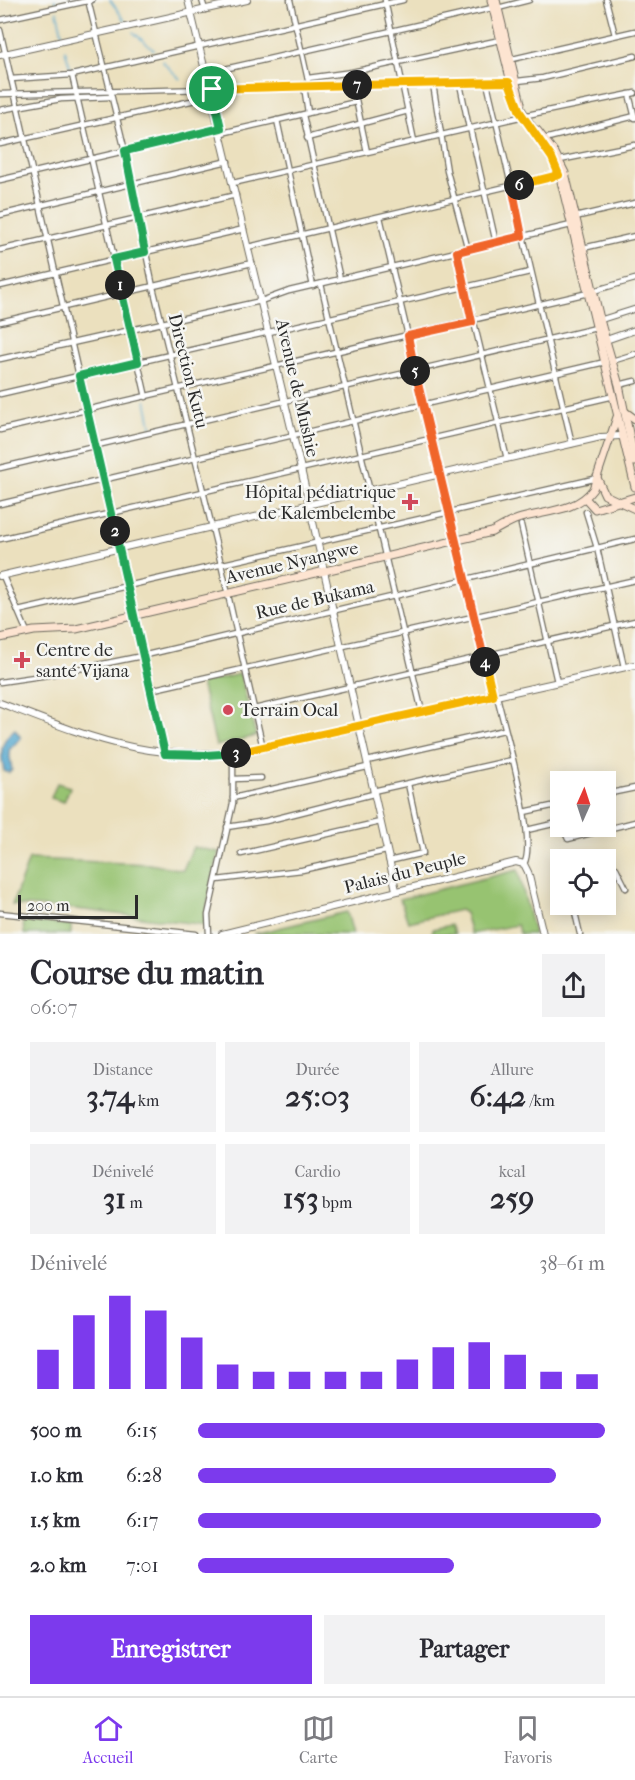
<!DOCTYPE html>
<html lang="fr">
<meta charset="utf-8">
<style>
:root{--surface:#fff;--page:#f2f2f3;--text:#2b2b33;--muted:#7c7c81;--line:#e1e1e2;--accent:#7c3aed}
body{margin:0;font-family:"IM FELL French Canon",serif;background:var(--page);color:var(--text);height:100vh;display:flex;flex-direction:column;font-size:22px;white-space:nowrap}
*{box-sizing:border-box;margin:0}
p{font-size:20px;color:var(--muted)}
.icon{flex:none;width:33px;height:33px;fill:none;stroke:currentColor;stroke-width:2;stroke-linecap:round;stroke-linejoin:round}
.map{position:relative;height:934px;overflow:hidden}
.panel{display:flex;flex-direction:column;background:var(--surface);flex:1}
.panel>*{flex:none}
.needle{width:39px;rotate:3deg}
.fabs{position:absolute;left:550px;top:771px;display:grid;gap:12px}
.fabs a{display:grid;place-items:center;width:66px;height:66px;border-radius:0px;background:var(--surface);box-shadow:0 3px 15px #0003;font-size:30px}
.scale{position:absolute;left:18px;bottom:15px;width:120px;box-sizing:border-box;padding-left:6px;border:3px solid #2b2b2b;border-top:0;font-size:16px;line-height:21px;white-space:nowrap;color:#2b2b2b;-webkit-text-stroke:4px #f6f6f2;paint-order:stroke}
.pin{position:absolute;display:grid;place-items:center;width:51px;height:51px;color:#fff;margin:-26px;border:3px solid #fff;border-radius:50%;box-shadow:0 2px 6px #0007}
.km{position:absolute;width:30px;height:30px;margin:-15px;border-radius:50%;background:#222;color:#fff;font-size:16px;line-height:30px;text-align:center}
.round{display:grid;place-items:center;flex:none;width:63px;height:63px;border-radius:0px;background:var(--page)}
.summary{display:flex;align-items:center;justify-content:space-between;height:102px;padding:0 30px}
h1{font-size:33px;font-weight:800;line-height:45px}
.figures{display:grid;grid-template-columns:repeat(3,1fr);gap:9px;height:102px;padding:6px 30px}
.figures div{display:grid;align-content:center;border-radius:0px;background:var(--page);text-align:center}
.figures b{font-size:30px;font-weight:800}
.figures small{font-size:16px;font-weight:400}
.figures p{font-size:16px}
.chart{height:168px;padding:12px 30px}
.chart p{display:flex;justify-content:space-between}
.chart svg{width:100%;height:108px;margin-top:6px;stroke:var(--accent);stroke-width:6}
.button{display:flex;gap:12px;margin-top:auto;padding:12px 30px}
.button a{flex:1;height:69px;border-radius:0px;background:var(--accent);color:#fff;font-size:24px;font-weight:800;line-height:69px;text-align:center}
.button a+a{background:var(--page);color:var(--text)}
ul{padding:0 30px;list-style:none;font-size:20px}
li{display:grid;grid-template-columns:96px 72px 1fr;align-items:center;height:45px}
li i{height:15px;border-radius:8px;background:var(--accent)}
.tabs{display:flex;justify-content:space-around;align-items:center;height:84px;border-top:2px solid var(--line);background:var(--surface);font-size:16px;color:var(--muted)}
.tabs a{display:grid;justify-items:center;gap:3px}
.tabs .selected{color:var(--accent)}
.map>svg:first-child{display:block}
.green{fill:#97c371;stroke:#61774e;stroke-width:1.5}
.water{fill:#51a6cd;stroke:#3e687c;stroke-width:1.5}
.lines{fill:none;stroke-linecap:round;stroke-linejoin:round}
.stream{stroke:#51a6cd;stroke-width:1.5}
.minor-casing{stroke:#6e6a5e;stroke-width:7}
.tertiary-casing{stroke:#6e6a5e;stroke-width:8}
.secondary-casing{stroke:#6e6a5e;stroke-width:9}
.minor{stroke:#fff;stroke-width:4.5}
.tertiary{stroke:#fff;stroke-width:6}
.secondary{stroke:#fde4d1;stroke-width:7}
.split-1-casing{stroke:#fff;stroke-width:12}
.split-2-casing{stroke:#fff;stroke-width:12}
.split-3-casing{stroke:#fff;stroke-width:12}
.split-4-casing{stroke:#fff;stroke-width:12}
.split-5-casing{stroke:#fff;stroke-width:12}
.split-6-casing{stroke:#fff;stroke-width:12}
.split-7-casing{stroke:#fff;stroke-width:12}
.split-8-casing{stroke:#fff;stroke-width:12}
.split-1{stroke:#22a559;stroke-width:8}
.split-2{stroke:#22a559;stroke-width:8}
.split-3{stroke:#22a559;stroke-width:8}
.split-4{stroke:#f5b400;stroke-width:8}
.split-5{stroke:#f0652b;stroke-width:8}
.split-6{stroke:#f0652b;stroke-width:8}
.split-7{stroke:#f5b400;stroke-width:8}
.split-8{stroke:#f5b400;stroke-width:8}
.poi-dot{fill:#d1495b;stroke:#f6f6f2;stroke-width:2}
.labels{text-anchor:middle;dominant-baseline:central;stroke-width:5;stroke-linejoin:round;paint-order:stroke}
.street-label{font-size:18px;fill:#2b2b2b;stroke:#f6f6f2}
.poi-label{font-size:18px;fill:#2b2b2b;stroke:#f6f6f2;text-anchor:start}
</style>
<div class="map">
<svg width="635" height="934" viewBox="0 0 635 934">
<rect width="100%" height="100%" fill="#f6f6f2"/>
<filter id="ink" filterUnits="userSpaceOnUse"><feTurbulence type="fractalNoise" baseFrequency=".0167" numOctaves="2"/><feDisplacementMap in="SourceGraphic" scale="12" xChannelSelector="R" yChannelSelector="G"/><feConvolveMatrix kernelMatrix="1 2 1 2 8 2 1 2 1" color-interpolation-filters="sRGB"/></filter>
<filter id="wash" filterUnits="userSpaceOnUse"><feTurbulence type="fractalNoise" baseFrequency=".008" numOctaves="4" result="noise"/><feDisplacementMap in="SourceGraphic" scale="24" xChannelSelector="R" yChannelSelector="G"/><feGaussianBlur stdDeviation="1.35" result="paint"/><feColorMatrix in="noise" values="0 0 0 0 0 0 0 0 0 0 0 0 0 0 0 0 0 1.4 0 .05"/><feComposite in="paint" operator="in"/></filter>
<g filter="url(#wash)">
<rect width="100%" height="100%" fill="#ebe0be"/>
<g class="green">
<path d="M 240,674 L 256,736 L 216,746 L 201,683 Z"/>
<path d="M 57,783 L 70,787 L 64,802 L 51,798 Z"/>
<path d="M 193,847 L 219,852 L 205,914 L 205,925 L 76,909 L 12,905 L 29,859 L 149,864 L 183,870 Z"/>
<path d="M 518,870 L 534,934 L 520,934 L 517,925 L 471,934 L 465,913 L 460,910 L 408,922 L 400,899 Z"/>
<path d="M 347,912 L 353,934 L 253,934 Z"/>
<path d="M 23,921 L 71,925 L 71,934 L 24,934 Z"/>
<path d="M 451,925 L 455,934 L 432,934 L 433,929 Z"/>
</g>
<path class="water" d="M 15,729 L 21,738 L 9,750 L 12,770 L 9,773 L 4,771 C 0,754 0,739 15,729 Z"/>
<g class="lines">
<g class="stream">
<path d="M 55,0 L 56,4"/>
<path d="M 110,0 L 126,22"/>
<path d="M 57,11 L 63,37"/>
<path d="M 133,32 L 154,50"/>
<path d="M 65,50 L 69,63"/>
<path d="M 162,61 L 180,79"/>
<path d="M 69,63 L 72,74"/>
<path d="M 146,400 L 152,430"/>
</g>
</g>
</g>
<g filter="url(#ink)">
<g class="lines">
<defs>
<g id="minor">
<path d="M 88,0 L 125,151 L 153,287 L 221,564 L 263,748"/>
<path d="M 202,0 L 205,10"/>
<path d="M 290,0 L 308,80"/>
<path d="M 385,0 L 414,141"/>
<path d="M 606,0 L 615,35"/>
<path d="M 498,8 L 529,0"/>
<path d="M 0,20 L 92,0"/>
<path d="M 0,30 L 165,753"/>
<path d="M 508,60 L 635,31"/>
<path d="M 207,73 L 492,8"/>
<path d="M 72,75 L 146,397"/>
<path d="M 308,78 L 352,72 L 500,40"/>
<path d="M 11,79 L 72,75 L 403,0"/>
<path d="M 487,83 L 572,444"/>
<path d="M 433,84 L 447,171 L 468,250"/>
<path d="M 460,84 L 469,128"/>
<path d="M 353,85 L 367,152"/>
<path d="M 304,86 L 308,113"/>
<path d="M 0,94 L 509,82 L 543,78 L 635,56"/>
<path d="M 629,94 L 635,118"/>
<path d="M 0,110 L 61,99 L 111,97"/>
<path d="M 303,115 L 340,279"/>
<path d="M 527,115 L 635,93"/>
<path d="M 277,120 L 313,286"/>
<path d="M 470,128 L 496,243"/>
<path d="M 222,133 L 356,102"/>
<path d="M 307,138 L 408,111"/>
<path d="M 544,139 L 635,116"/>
<path d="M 0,144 L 213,96"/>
<path d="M 560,160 L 635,145"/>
<path d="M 0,180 L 219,129"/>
<path d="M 233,183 L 524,116"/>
<path d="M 0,215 L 228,161"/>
<path d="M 380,217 L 493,696"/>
<path d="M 575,217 L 635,203"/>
<path d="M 248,247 L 561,174"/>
<path d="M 583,248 L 635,236"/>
<path d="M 0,250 L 236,195"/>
<path d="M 457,252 L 507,459"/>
<path d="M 321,284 L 422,712"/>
<path d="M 0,286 L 244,229"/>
<path d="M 593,291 L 635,279"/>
<path d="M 600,320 L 635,309"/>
<path d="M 0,322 L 252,263"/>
<path d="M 0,359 L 261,301 L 289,291 L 571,225"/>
<path d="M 612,361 L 635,354"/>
<path d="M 619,385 L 635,381"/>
<path d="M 0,394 L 530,272"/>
<path d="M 0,430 L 588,293"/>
<path d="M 0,468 L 596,328"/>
<path d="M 0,504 L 605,362"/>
<path d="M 586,512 L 597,548 L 624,667"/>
<path d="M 521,525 L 557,682"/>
<path d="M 0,539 L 614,396"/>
<path d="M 3,576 L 27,632"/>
<path d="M 18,611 L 598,478"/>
<path d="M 0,682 L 48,675 L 142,656 L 635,539"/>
<path d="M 150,690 L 635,580"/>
<path d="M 497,696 C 504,727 538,840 524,864"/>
<path d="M 254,709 L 635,621"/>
<path d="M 367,761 L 504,730"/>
<path d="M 233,779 L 261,778"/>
<path d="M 373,791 L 512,760"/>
<path d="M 606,794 L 635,788"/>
<path d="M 233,798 L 367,767"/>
<path d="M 524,812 L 561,804"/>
<path d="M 562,826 L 568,839 L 635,822"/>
<path d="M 227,827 L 266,821 L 373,794"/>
<path d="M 527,830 L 557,823 L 561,824"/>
<path d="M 241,854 L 380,822"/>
<path d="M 389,861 L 423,853 L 408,784"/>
<path d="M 606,868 L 616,868 L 626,888"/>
<path d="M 217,880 L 302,870 L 386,851"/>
<path d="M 573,904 L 580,934"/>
<path d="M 0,913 L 196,934"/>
<path d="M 209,934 L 208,915 L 233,803 L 233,753"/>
</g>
<g id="tertiary">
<path d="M 188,0 L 301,469 L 396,890"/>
<path d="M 0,55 L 247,0"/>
<path d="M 603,341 L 635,330"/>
<path d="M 0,576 L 601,437 L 621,436"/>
<path d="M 0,703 C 96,740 157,766 263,748 L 635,665"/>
<path d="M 222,934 L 516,862 L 524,864 L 528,872 L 543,934"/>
</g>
<g id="secondary">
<path d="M 491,0 L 515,99 L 558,169 L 635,487"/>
<path d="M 496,0 L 521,103"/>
<path d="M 537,130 L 555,153 L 565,173 L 602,327 L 619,385 L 635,462"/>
<path d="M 624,411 L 635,419"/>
<path d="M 598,480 L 605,495 L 635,509"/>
<path d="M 586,499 L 595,509 L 635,497"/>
<path d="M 0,638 L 34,631 L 76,629 L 492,532 C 501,527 509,522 518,519 C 543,511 577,512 593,489 L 617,417"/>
</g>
</defs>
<use href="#minor" class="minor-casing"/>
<use href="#tertiary" class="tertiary-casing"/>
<use href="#secondary" class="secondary-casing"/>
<use href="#minor" class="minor"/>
<use href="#tertiary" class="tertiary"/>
<use href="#secondary" class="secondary"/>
</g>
</g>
<g class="lines" filter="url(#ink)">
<defs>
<path id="split-1" d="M 120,285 L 114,259 L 145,252 L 125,151 L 221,128 L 212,89"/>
<path id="split-2" d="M 115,531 L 79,376 L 138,362 L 120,285"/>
<path id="split-3" d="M 115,531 L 165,754 L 206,755 L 236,753"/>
<path id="split-4" d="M 236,753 L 493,696 L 485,662"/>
<path id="split-5" d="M 415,371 L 485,662"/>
<path id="split-6" d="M 415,371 L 408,336 L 472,322 L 457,252 L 522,236 L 512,186 L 519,185"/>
<path id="split-7" d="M 357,85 L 509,82 L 520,112 L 552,158 L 559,175 L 519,185"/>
<path id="split-8" d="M 212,89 L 357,85"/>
</defs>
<use href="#split-1" class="split-1-casing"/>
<use href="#split-2" class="split-2-casing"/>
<use href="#split-3" class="split-3-casing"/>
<use href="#split-4" class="split-4-casing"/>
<use href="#split-5" class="split-5-casing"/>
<use href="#split-6" class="split-6-casing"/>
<use href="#split-7" class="split-7-casing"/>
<use href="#split-8" class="split-8-casing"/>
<use href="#split-1" class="split-1"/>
<use href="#split-2" class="split-2"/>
<use href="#split-3" class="split-3"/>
<use href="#split-4" class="split-4"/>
<use href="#split-5" class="split-5"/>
<use href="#split-6" class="split-6"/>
<use href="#split-7" class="split-7"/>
<use href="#split-8" class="split-8"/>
</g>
<g class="poi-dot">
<path d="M407 493h6v6h6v6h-6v6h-6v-6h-6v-6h6z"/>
<path d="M19 651h6v6h6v6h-6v6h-6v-6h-6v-6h6z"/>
<circle cx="228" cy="710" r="6"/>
</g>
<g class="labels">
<g class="street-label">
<text transform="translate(188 371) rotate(76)">Direction Kutu</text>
<text transform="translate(297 388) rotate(77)">Avenue de Mushie</text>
<text transform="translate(292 563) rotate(-13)">Avenue Nyangwe</text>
<text transform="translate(315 600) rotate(-13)">Rue de Bukama</text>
<text transform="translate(405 873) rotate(-14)">Palais du Peuple</text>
</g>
<g class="poi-label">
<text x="396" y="492" text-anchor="end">Hôpital pédiatrique<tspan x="396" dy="21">de Kalembelembe</tspan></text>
<text x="36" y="650">Centre de<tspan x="36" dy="21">santé Vijana</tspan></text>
<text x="240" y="710">Terrain Ocal</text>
</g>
</g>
</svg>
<div class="fabs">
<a><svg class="needle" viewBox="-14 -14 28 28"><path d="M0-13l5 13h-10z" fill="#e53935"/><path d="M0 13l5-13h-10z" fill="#7c7c81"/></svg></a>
<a><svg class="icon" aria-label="locate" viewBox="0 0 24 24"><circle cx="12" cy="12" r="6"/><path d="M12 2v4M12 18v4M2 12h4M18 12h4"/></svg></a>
</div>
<div class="scale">200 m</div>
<div class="pin" style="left:212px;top:89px;background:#1e9e55"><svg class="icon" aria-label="arrive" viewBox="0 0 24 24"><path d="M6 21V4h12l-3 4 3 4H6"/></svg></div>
<b class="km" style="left:120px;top:285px">1</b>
<b class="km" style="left:115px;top:531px">2</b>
<b class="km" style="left:236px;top:753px">3</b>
<b class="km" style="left:485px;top:662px">4</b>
<b class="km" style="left:415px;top:371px">5</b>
<b class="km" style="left:519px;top:185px">6</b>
<b class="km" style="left:357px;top:85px">7</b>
</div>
<section class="panel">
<div class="summary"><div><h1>Course du matin</h1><p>06:07</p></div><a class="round"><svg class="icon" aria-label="share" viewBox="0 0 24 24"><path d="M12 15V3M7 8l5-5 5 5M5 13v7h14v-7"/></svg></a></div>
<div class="figures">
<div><p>Distance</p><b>3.74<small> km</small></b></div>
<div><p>Durée</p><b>25:03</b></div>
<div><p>Allure</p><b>6:42<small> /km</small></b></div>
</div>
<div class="figures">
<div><p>Dénivelé</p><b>31<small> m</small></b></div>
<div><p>Cardio</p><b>153<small> bpm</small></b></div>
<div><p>kcal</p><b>259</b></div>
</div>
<div class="chart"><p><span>Dénivelé</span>38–61 m</p>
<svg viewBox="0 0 160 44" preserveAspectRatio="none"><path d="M5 44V28M15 44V14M25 44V6M35 44V12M45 44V23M55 44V34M65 44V37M75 44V37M85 44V37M95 44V37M105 44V32M115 44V27M125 44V25M135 44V30M145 44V37M155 44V38"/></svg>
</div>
<ul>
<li><b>500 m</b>6:15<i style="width:100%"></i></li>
<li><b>1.0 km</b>6:28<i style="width:88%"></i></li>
<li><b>1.5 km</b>6:17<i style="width:99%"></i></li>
<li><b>2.0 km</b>7:01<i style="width:63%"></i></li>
</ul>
<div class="button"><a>Enregistrer</a><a>Partager</a></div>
</section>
<nav class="tabs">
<a class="selected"><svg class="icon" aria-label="home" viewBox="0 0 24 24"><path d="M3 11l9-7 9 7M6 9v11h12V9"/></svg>Accueil</a>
<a><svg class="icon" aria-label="map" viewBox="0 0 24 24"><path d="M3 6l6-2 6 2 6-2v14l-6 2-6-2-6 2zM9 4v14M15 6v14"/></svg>Carte</a>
<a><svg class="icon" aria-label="saved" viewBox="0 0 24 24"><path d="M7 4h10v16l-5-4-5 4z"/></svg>Favoris</a>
</nav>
